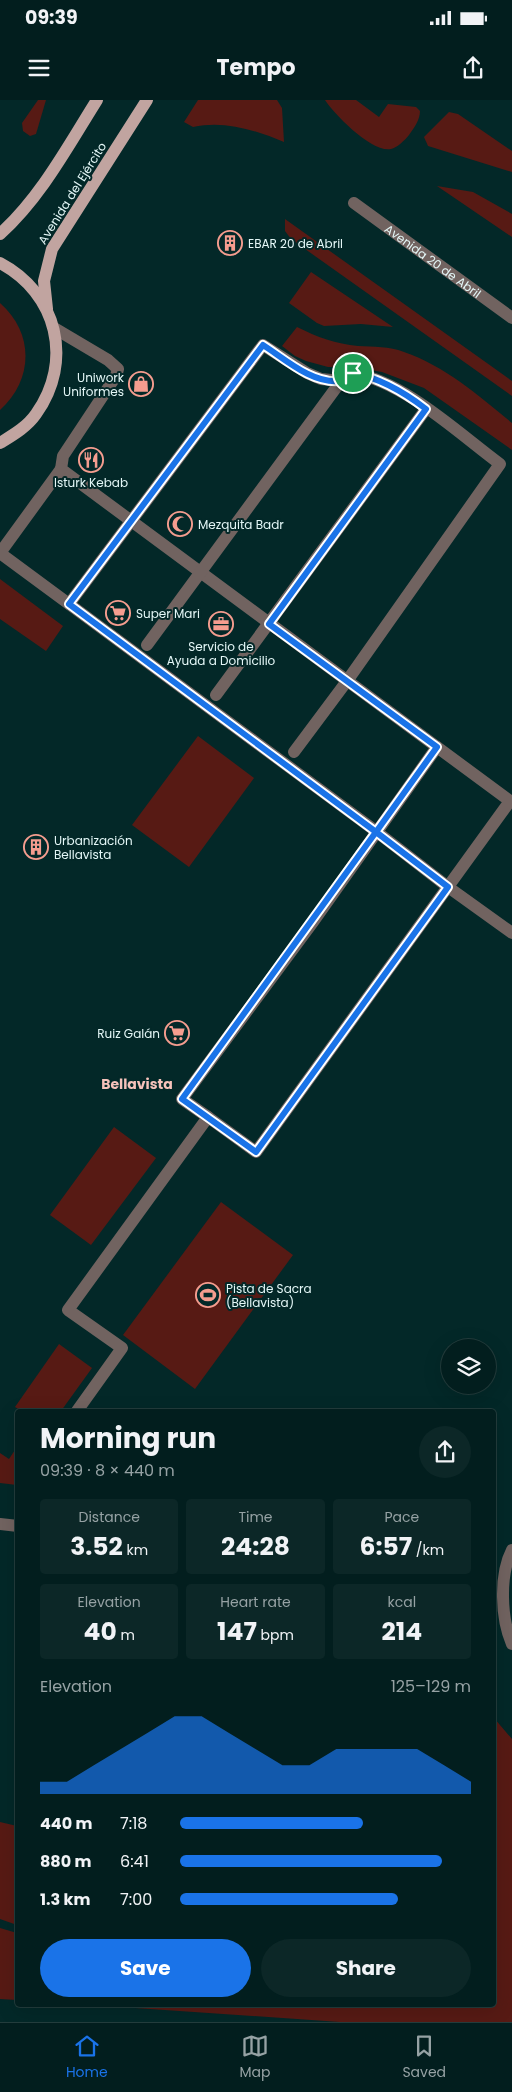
<!DOCTYPE html>
<meta charset="utf-8">
<style>
:root{--surface:#021e1e;--page:#0c2727;--text:#f1f3f6;--muted:#96a2a4;--line:#233c3c;--accent:#1a73e8}
body{margin:0;font-family:Poppins,sans-serif;background:var(--page);color:var(--text);height:100vh;display:flex;flex-direction:column;font-size:19px;white-space:nowrap}
*{box-sizing:border-box;margin:0}
p{font-size:16px;color:var(--muted)}
.icon{flex:none;width:28px;height:28px;fill:none;stroke:currentColor;stroke-width:2;stroke-linecap:round;stroke-linejoin:round}
.map{position:relative;flex:1;overflow:hidden}
.details{position:absolute;left:15px;top:1309px;width:481px;height:598px;display:flex;flex-direction:column;background:var(--surface);border-radius:5px;box-shadow:0 5px 20px #0002,0 0 0 1px var(--line)}
.details>*{flex:none}
.tools{position:absolute;left:441px;top:1239px;display:grid;gap:10px}
.tools a{display:grid;place-items:center;width:55px;height:55px;border-radius:50%;background:var(--surface);box-shadow:0 5px 20px #0002,0 0 0 1px var(--line);font-size:25px}
.pin{position:absolute;display:grid;place-items:center;width:42px;height:42px;color:#fff;margin:-21px;border:2px solid #fff;border-radius:50%;box-shadow:0 1px 5px #0007}
.round{display:grid;place-items:center;flex:none;width:52px;height:52px;border-radius:26px;background:var(--page)}
.overview{display:flex;align-items:center;justify-content:space-between;height:85px;padding:0 25px}
h1{font-size:28px;font-weight:700;line-height:38px}
.figures{display:grid;grid-template-columns:repeat(3,1fr);gap:8px;height:85px;padding:5px 25px}
.figures div{display:grid;align-content:center;border-radius:5px;background:var(--page);text-align:center}
.figures b{font-size:25px;font-weight:700}
.figures small{font-size:14px;font-weight:400}
.figures p{font-size:14px}
.chart{height:140px;padding:10px 25px}
.chart p{display:flex;justify-content:space-between}
.chart svg{width:100%;height:90px;margin-top:5px;fill:var(--accent);opacity:.7}
.cta{display:flex;gap:10px;margin-top:auto;padding:10px 25px}
.cta a{flex:1;height:58px;border-radius:30px;background:var(--accent);color:#fff;font-size:20px;font-weight:700;line-height:58px;text-align:center}
.cta a+a{background:var(--page);color:var(--text)}
ul{padding:0 25px;list-style:none;font-size:16px}
li{display:grid;grid-template-columns:80px 60px 1fr;align-items:center;height:38px}
li i{height:12px;border-radius:6px;background:var(--accent)}
.status{display:flex;justify-content:space-between;align-items:center;height:35px;padding:0 25px;background:var(--surface);direction:ltr}
.status svg{height:14px;fill:currentColor}
header{display:flex;justify-content:space-between;align-items:center;height:65px;padding:0 25px;background:var(--surface);font-size:22px;font-weight:700}
.dock{display:flex;justify-content:space-around;align-items:center;height:70px;border-top:1px solid var(--line);background:var(--surface);font-size:14px;color:var(--muted)}
.dock a{display:grid;justify-items:center;gap:2px}
.dock .active{color:var(--accent)}
.map>svg:first-child{display:block}
.green{fill:#571a14}
.lines{fill:none;stroke-linecap:round;stroke-linejoin:round}
.minor{stroke:#716360;stroke-width:12}
.major{stroke:#c1a4a0;stroke-width:12}
.route-casing{stroke:#fff;stroke-width:10}
.route{stroke:#1a73e8;stroke-width:6}
.labels{text-anchor:middle;dominant-baseline:central;stroke-width:4;stroke-linejoin:round;paint-order:stroke}
.street-label{font-size:12px;fill:#e4f7f7;stroke:#032828}
.poi-label{font-size:12px;fill:#e4f7f7;stroke:#032828;text-anchor:start}
.neighbourhood-label{font-size:14px;font-weight:bold;fill:#f6c3bb;stroke:#032828}
</style>
<div class="status"><b>09:39</b><svg viewBox="0 0 49 12"><path d="M0 12V9h3v3zM5 12V6h3v6zM10 12V3h3v9zM15 12V0h3v12zM26 1h20v11H26zM47 4h2v5h-2z"/></svg></div>
<header><svg class="icon" aria-label="menu" viewBox="0 0 24 24"><path d="M4 6h16M4 12h16M4 18h16"/></svg>Tempo<svg class="icon" aria-label="share" viewBox="0 0 24 24"><path d="M12 15V3M7 8l5-5 5 5M5 13v7h14v-7"/></svg></header>
<div class="map">
<svg width="512" height="1922" viewBox="0 0 512 1922">
<rect width="100%" height="100%" fill="#032828"/>
<g class="green">
<path d="M 38,0 L 46,0 L 36,34 L 30,36 L 23,31 L 22,23 Z"/>
<path d="M 198,0 L 277,0 L 282,8 L 284,42 C 255,30 224,20 193,27 L 184,22 Z"/>
<path d="M 325,0 L 356,0 L 379,17 L 388,4 L 416,7 L 420,11 C 420,20 414,28 409,35 C 405,40 397,48 391,49 C 372,53 334,14 325,0 Z"/>
<path d="M 449,12 L 458,14 L 512,51 L 512,72 L 428,46 L 424,37 Z"/>
<path d="M 437,86 L 473,92 L 512,114 L 512,137 Z"/>
<path d="M 285,119 L 512,281 L 512,296 L 291,139 L 285,131 Z"/>
<path d="M 311,172 L 393,227 L 361,224 L 324,226 L 317,223 L 289,203 Z"/>
<path d="M 0,203 C 34,233 34,279 0,310 Z"/>
<path d="M 297,227 C 317,237 336,244 358,246 C 374,247 389,246 404,252 C 445,266 479,296 512,323 L 512,350 L 424,288 L 382,272 L 353,267 L 328,267 L 306,261 L 295,256 L 282,246 Z"/>
<path d="M 0,479 L 63,526 L 46,551 L 0,519 Z"/>
<path d="M 198,636 L 254,678 L 189,767 L 132,725 Z"/>
<path d="M 114,1027 L 156,1058 L 91,1145 L 50,1115 Z"/>
<path d="M 221,1102 L 293,1155 L 195,1289 L 123,1235 Z"/>
<path d="M 59,1244 L 92,1268 L 61,1311 L 22,1311 L 15,1307 Z"/>
<path d="M 17,1347 L 17,1385 L 0,1383 L 0,1353 L 9,1359 Z"/>
<path d="M 494,1618 L 512,1639 L 512,1922 L 340,1922 L 77,1904 L 290,1904 L 306,1908 L 308,1904 L 494,1904 Z"/>
<path d="M 0,1722 L 17,1726 L 17,1825 L 0,1819 Z"/>
<path d="M 0,1828 L 17,1833 L 17,1900 L 0,1899 Z"/>
</g>
<g class="lines">
<g class="minor">
<path id="s1" d="M 354,103 L 512,218"/>
<path d="M 54,228 L 108,260 L 118,269 L 116,276 L 63,356 L 61,369 L 510,701 L 256,1052 L 208,1017 L 68,1210 L 122,1248 L 77,1311"/>
<path d="M 61,369 L 0,453 L 69,504 L 263,245 L 307,273 L 321,279 L 341,281 L 147,545"/>
<path d="M 69,504 L 377,732 L 448,787 L 512,833"/>
<path d="M 216,595 L 426,309"/>
<path d="M 294,652 L 347,581 L 500,364 C 458,333 405,282 353,273 L 341,281"/>
<path d="M 208,1017 L 182,999 L 313,822 L 437,647"/>
<path d="M 0,1424 L 18,1426"/>
<path d="M 512,1450 C 499,1475 501,1519 512,1544"/>
</g>
<g class="major">
<path d="M 0,134 C 41,97 68,46 97,0"/>
<path d="M 0,163 C 57,193 74,261 36,314 C 27,327 13,335 0,343"/>
<path d="M 47,209 L 44,181 L 52,149 L 147,0"/>
</g>
</g>
<g class="lines">
<defs>
<path id="route" d="M 353,273 C 349,275 344,280 340,281 C 312,284 285,259 263,245 L 69,504 L 376,732 L 182,999 L 256,1052 L 448,787 L 376,732 L 437,647 L 269,524 L 426,309 C 404,292 380,278 353,273"/>
</defs>
<use href="#route" class="route-casing"/>
<use href="#route" class="route"/>
</g>
<defs>
<symbol id="building-ring" viewBox="-11 -11 22 22"><circle r="9.5" fill="#032828" stroke="#f59d8f" stroke-width="1.5"/><path d="M-4-6H4V6H1V3H-1V6H-4ZM-2.5-4.3h1.7v1.8h-1.7ZM.8-4.3h1.7v1.8H.8ZM-2.5-1h1.7V.8h-1.7ZM.8-1h1.7V.8H.8Z" fill="#f59d8f"/></symbol>
<symbol id="shop-ring" viewBox="-11 -11 22 22"><circle r="9.5" fill="#032828" stroke="#f59d8f" stroke-width="1.5"/><path d="M-5-2.5h2.3a2.7 3.5 0 0 1 5.4 0H5L5.5 6h-11ZM-1.5-2.5h3a1.5 2.3 0 0 0-3 0Z" fill="#f59d8f"/></symbol>
<symbol id="restaurant-ring" viewBox="-11 -11 22 22"><circle r="9.5" fill="#032828" stroke="#f59d8f" stroke-width="1.5"/><path d="M-5-6h1v4h1v-4h1v4h1v-4h1v5L-1.5 .5V6h-2V.5L-5-1ZM5-6V6H3V1.5H1.5Q1.5-4 5-6Z" fill="#f59d8f"/></symbol>
<symbol id="mosque-ring" viewBox="-11 -11 22 22"><circle r="9.5" fill="#032828" stroke="#f59d8f" stroke-width="1.5"/><path d="M3.5-4.9A6 6 0 1 0 3.5 4.9A5 5 0 1 1 3.5-4.9Z" fill="#f59d8f"/></symbol>
<symbol id="supermarket-ring" viewBox="-11 -11 22 22"><circle r="9.5" fill="#032828" stroke="#f59d8f" stroke-width="1.5"/><path d="M-6-5.5h2.5l.6 2H6L4.5 2H-2.5L-4.4-4H-6ZM-1.5 3.2a1.3 1.3 0 1 0 .1 0ZM3 3.2a1.3 1.3 0 1 0 .1 0Z" fill="#f59d8f"/></symbol>
<symbol id="office-ring" viewBox="-11 -11 22 22"><circle r="9.5" fill="#032828" stroke="#f59d8f" stroke-width="1.5"/><path d="M-6-3h4V-5.5h4V-3h4V5H-6ZM-1-4.5V-3h2v-1.5ZM-6 0V1H6V0Z" fill="#f59d8f"/></symbol>
<symbol id="stadium-ring" viewBox="-11 -11 22 22"><circle r="9.5" fill="#032828" stroke="#f59d8f" stroke-width="1.5"/><path d="M0-5a6.5 5 0 1 0 0 10a6.5 5 0 1 0 0-10ZM-3.5-1.8h7v3.6h-7Z" fill="#f59d8f"/></symbol>
</defs>
<g fill-rule="evenodd">
<use href="#building-ring" x="216" y="129" width="28" height="28"/>
<use href="#shop-ring" x="127" y="270" width="28" height="28"/>
<use href="#restaurant-ring" x="77" y="346" width="28" height="28"/>
<use href="#mosque-ring" x="166" y="410" width="28" height="28"/>
<use href="#supermarket-ring" x="104" y="499" width="28" height="28"/>
<use href="#office-ring" x="207" y="510" width="28" height="28"/>
<use href="#building-ring" x="22" y="733" width="28" height="28"/>
<use href="#supermarket-ring" x="163" y="919" width="28" height="28"/>
<use href="#stadium-ring" x="194" y="1181" width="28" height="28"/>
</g>
<g class="labels">
<g class="street-label">
<text transform="translate(72 93) rotate(-58)">Avenida del Ejército</text>
<text stroke="none"><textPath href="#s1" startOffset="98">Avenida 20 de Abril</textPath></text>
</g>
<g class="poi-label">
<text x="248" y="143">EBAR 20 de Abril</text>
<text x="124" y="277" text-anchor="end">Uniwork<tspan x="124" dy="14">Uniformes</tspan></text>
<text x="91" y="382" text-anchor="middle">Isturk Kebab</text>
<text x="198" y="424">Mezquita Badr</text>
<text x="136" y="513">Super Mari</text>
<text x="221" y="546" text-anchor="middle">Servicio de<tspan x="221" dy="14">Ayuda a Domicilio</tspan></text>
<text x="54" y="740">Urbanización<tspan x="54" dy="14">Bellavista</tspan></text>
<text x="160" y="933" text-anchor="end">Ruiz Galán</text>
<text x="226" y="1188">Pista de Sacra<tspan x="226" dy="14">(Bellavista)</tspan></text>
</g>
<g class="neighbourhood-label">
<text x="137" y="984">Bellavista</text>
</g>
</g>
</svg>
<div class="tools">
<a><svg class="icon" aria-label="layers" viewBox="0 0 24 24"><path d="M12 4l9 5-9 5-9-5zM3 14l9 5 9-5"/></svg></a>
</div>
<div class="pin" style="left:353px;top:273px;background:#1e9e55"><svg class="icon" aria-label="arrive" viewBox="0 0 24 24"><path d="M6 21V4h12l-3 4 3 4H6"/></svg></div>
<section class="details">
<div class="overview"><div><h1>Morning run</h1><p>09:39 · 8 × 440 m</p></div><a class="round"><svg class="icon" aria-label="share" viewBox="0 0 24 24"><path d="M12 15V3M7 8l5-5 5 5M5 13v7h14v-7"/></svg></a></div>
<div class="figures">
<div><p>Distance</p><b>3.52<small> km</small></b></div>
<div><p>Time</p><b>24:28</b></div>
<div><p>Pace</p><b>6:57<small> /km</small></b></div>
</div>
<div class="figures">
<div><p>Elevation</p><b>40<small> m</small></b></div>
<div><p>Heart rate</p><b>147<small> bpm</small></b></div>
<div><p>kcal</p><b>214</b></div>
</div>
<div class="chart"><p><span>Elevation</span>125–129 m</p>
<svg viewBox="0 0 160 44" preserveAspectRatio="none"><path d="M0 44V38L10 38L20 30L30 22L40 14L50 6L60 6L70 14L80 22L90 30L100 30L110 22L120 22L130 22L140 22L150 30L160 38V44z"/></svg>
</div>
<ul>
<li><b>440 m</b>7:18<i style="width:63%"></i></li>
<li><b>880 m</b>6:41<i style="width:90%"></i></li>
<li><b>1.3 km</b>7:00<i style="width:75%"></i></li>
</ul>
<div class="cta"><a>Save</a><a>Share</a></div>
</section>
</div>
<nav class="dock">
<a class="active"><svg class="icon" aria-label="home" viewBox="0 0 24 24"><path d="M3 11l9-7 9 7M6 9v11h12V9"/></svg>Home</a>
<a><svg class="icon" aria-label="map" viewBox="0 0 24 24"><path d="M3 6l6-2 6 2 6-2v14l-6 2-6-2-6 2zM9 4v14M15 6v14"/></svg>Map</a>
<a><svg class="icon" aria-label="saved" viewBox="0 0 24 24"><path d="M7 4h10v16l-5-4-5 4z"/></svg>Saved</a>
</nav>
